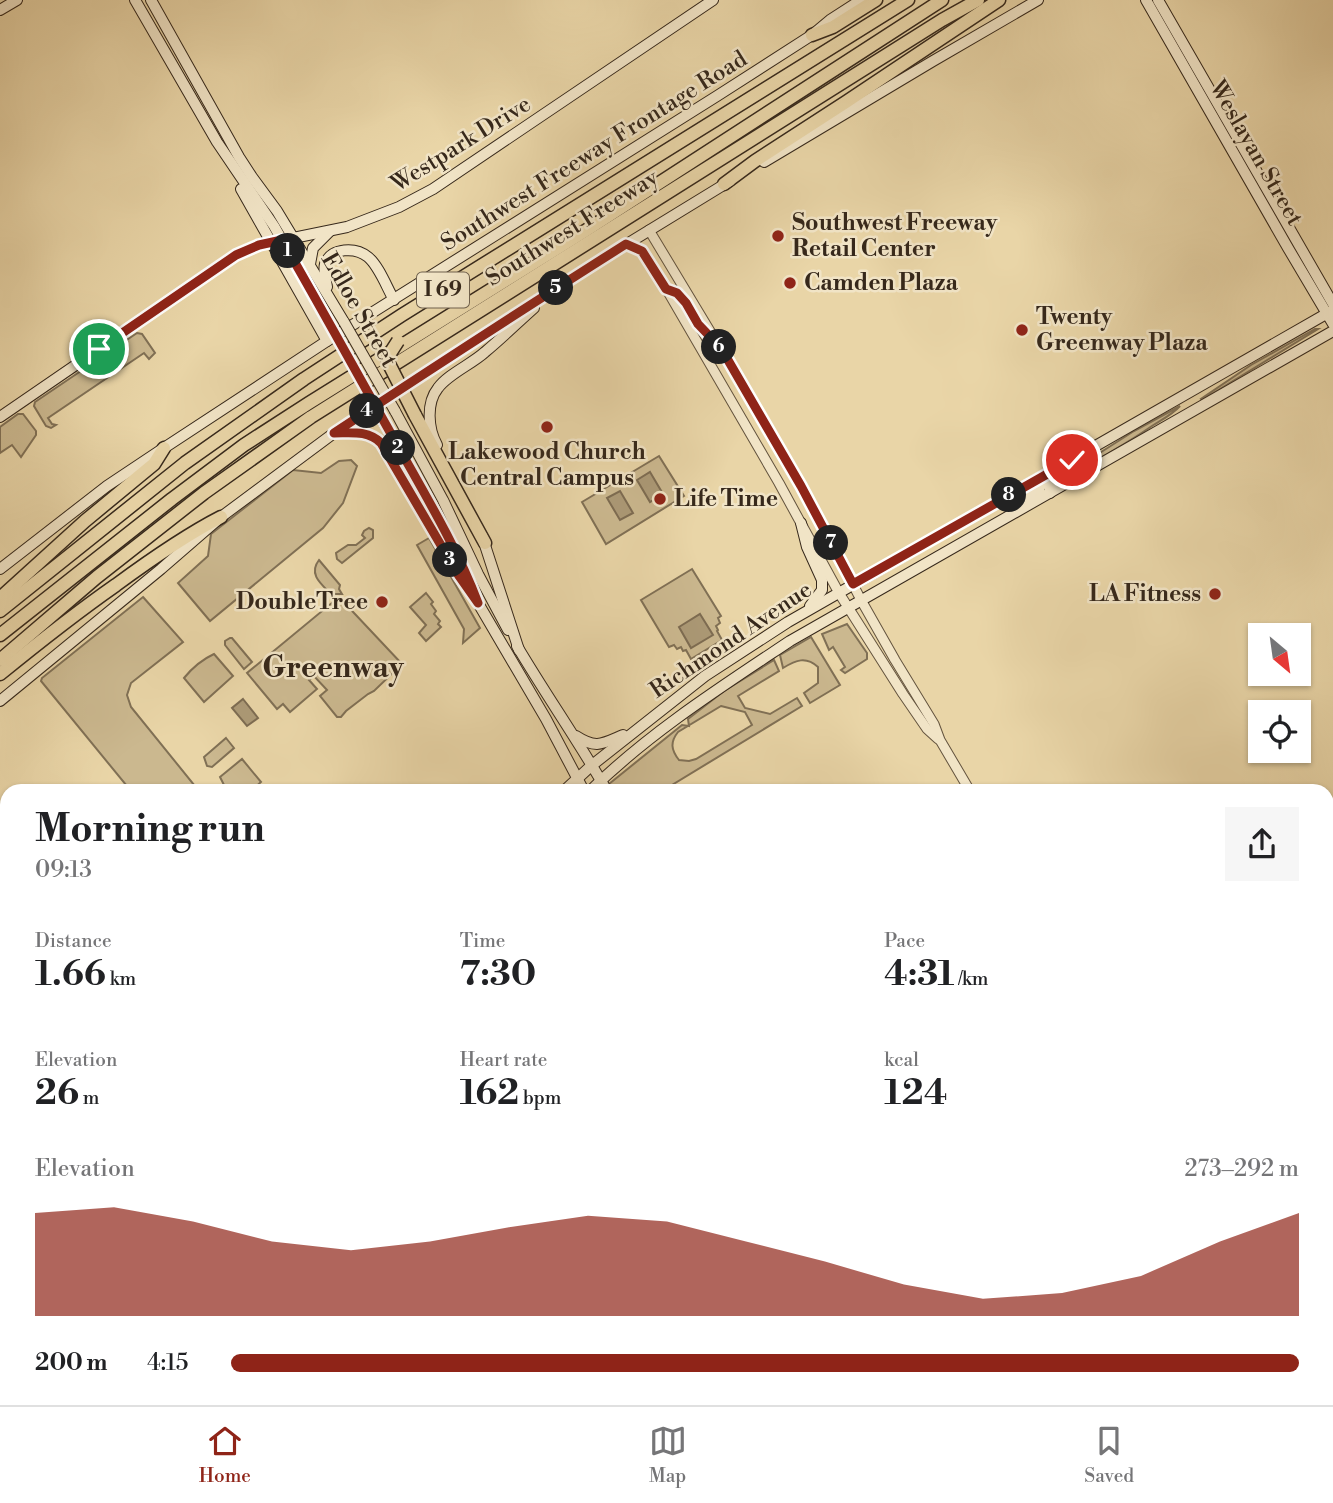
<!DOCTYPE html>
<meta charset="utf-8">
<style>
:root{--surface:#fff;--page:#f6f6f6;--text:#202124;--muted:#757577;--line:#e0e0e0;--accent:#8f2418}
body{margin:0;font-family:"Libre Bodoni",serif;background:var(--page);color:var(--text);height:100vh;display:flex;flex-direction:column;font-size:26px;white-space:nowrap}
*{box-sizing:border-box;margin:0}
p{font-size:23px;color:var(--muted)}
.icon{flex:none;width:38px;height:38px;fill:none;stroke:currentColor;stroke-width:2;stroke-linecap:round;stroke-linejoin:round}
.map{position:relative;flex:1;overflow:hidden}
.drawer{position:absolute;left:0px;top:784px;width:1334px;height:621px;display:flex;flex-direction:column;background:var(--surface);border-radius:21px 21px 0 0;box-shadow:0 2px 5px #0004}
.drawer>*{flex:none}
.needle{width:46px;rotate:151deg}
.tools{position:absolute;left:1248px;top:623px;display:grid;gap:14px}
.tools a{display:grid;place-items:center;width:63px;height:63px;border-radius:0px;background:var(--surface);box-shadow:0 2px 5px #0004;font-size:35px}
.pin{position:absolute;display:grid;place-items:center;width:60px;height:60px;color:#fff;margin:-30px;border:4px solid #fff;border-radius:50%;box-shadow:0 2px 7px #0007}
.km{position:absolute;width:35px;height:35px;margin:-18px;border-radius:50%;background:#222;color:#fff;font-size:19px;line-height:35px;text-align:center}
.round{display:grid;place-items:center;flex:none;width:74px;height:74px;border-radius:0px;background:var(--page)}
.headline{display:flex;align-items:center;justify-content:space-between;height:119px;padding:0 35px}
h1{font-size:38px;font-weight:800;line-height:52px}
.metrics{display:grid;grid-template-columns:repeat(3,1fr);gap:10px;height:119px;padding:7px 35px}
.metrics div{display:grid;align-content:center}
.metrics b{font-size:35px;font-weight:800}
.metrics small{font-size:19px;font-weight:400}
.metrics p{font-size:19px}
.chart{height:196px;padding:14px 35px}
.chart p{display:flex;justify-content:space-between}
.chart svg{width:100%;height:126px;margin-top:7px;fill:var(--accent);opacity:.7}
ul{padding:0 35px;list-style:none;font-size:23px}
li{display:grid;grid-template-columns:112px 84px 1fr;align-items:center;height:52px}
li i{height:18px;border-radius:9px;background:var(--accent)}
.tab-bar{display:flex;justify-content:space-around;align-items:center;height:98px;border-top:2px solid var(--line);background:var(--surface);font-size:19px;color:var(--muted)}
.tab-bar a{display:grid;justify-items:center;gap:4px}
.tab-bar .current{color:var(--accent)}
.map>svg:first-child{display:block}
.green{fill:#cbb88f;stroke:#807055;stroke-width:2;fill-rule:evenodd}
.water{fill:#ac9a77;stroke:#7d6c52;stroke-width:2}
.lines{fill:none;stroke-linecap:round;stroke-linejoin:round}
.tertiary-casing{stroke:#63533e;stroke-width:11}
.secondary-casing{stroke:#36281b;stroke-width:12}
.motorway-casing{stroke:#36281b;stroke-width:15}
.tertiary{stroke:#f1e4c6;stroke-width:9}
.secondary{stroke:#f1e4c6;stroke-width:10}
.motorway{stroke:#e9d5a7;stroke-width:12}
.secondary-bridge-casing{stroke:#36281b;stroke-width:12;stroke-linecap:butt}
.motorway-bridge-casing{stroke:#36281b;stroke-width:15;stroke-linecap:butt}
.secondary-bridge{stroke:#f1e4c6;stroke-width:10}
.motorway-bridge{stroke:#e9d5a7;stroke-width:12}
.route-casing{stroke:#fff;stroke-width:14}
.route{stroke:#8f2418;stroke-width:9}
.poi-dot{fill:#8f2418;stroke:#f1e4c6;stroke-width:2.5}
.labels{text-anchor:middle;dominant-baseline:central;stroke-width:5;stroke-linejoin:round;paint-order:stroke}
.shield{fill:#f1e4c6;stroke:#6e604e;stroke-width:2}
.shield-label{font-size:21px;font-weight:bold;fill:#36281b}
.street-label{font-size:23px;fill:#36281b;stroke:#f1e4c6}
.poi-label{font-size:23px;font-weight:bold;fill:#36281b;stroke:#f1e4c6;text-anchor:start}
.district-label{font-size:30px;font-weight:bold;fill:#36281b;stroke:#f1e4c6}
</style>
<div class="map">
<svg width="1333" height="1405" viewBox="0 0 1333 1405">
<rect width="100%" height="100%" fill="#e9d5a7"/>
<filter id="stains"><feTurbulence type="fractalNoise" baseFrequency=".00286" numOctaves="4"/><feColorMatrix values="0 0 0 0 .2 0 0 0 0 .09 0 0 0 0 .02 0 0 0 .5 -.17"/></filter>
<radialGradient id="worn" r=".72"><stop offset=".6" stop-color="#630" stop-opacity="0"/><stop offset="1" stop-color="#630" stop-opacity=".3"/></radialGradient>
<g class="green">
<path d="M 1315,329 L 1318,329 L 1202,400 L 1201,399 L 1251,365 Z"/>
<path d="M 137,333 L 142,334 L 155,353 L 149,359 L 144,353 L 48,418 L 52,424 L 56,425 L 51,428 L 46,426 L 34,406 L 35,402 Z"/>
<path d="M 1180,406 C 1171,416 1159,421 1149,428 C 1120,448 1090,464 1059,481 L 1059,479 L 1134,431 Z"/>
<path d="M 18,414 L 23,414 L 36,431 L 36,435 L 21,457 L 12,445 L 0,453 L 0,427 Z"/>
<path d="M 659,456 L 684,496 L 606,544 L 582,502 Z"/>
<path d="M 351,460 L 357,466 L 343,503 L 323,528 L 210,621 L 178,583 L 208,556 L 211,534 L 293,470 L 321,473 L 339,461 Z"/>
<path d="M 369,528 L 373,530 L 373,538 L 342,563 L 337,559 L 336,553 L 348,545 L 356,545 L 365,538 L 362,535 L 364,531 Z"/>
<path d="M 429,538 L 480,628 L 463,643 L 464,629 L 417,545 Z"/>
<path d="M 319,560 L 340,585 L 339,589 L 342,594 L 331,594 C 321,584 308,574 319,560 Z"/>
<path d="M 692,569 L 721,616 L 718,618 L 720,623 L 716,626 L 718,630 L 717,631 L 722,640 L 691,659 L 686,650 L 683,651 L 681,647 L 677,649 L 674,645 L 669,647 L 641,600 Z"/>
<path d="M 426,593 L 433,602 L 431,604 L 436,611 L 434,614 L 440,621 L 438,624 L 441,627 L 426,641 L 419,633 L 426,625 L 410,607 Z"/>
<path d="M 143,597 L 183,642 L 131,683 L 127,695 L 131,707 L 199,791 L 131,791 L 41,681 L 42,678 Z"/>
<path d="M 339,597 L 402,664 L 374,691 L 368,694 L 346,711 L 341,717 L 337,717 L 320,696 L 327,690 L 314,676 L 309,680 L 317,689 L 290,712 L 283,704 L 277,709 L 247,673 Z"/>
<path d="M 847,624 L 867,653 L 867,659 L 845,673 L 841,670 L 845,667 L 833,647 L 829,650 L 822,634 Z"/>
<path d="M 811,637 L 840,685 L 810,703 L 804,693 L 818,683 L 818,667 C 806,656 796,660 783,668 L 780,655 Z"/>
<path d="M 230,638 L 232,638 L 252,662 L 244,669 L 225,645 L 225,641 Z"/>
<path d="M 214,654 L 233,676 L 204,702 L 184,678 C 193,667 201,660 214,654 Z"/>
<path d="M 774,660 L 779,671 L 738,696 L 745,708 L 770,714 L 797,698 L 802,706 L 662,791 L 613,791 L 609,784 L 682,725 L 689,726 L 688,719 L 724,691 ZM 721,706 L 745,712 L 752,725 L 696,759 L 689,761 L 679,760 C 671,750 670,742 678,732 Z"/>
<path d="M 226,738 L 234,748 L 212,767 L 207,766 L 204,757 Z"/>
<path d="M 242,759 L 261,782 L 251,791 L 227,791 L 220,777 Z"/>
<path d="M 7,957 L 7,1005 L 0,1008 L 0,961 Z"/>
</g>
<g class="water">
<path d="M 650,472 L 663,494 L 650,502 L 637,480 Z"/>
<path d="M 620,491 L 633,513 L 620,520 L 607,498 Z"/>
<path d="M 700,614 L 713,635 L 691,648 L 679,627 Z"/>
<path d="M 243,699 L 258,718 L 247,726 L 232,708 Z"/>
</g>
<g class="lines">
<defs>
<g id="tertiary">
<path d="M 649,230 L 767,426 L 818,517 L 861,600 L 895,660 L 934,724 L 940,740 L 970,791"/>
<path d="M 626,244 L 642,251 L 660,278 L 779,483 L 839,593 L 903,694 L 927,729 L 938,739"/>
<path d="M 666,289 C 668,290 676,293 677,294 C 690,303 697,325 709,337"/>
<path d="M 1326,1126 L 1333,1122"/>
<path d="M 1326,1398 L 1330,1405"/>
<path d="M 837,1405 L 849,1398"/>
</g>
<g id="secondary">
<path d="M 135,0 L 217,142 L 274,226 L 332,328"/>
<path d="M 151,0 L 239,157 L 252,177 L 277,211 L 344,322"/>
<path d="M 1146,0 L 1288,248 L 1333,324"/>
<path d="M 1158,0 L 1333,304"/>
<path d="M 0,10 L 17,0"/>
<path d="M 764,162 L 933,61 L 1038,0"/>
<path d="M 241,189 L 327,341"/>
<path d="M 310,264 L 313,248 L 330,231"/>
<path d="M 327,287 C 326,280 323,271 325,264 C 331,247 356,247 368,257 C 379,266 387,288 394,300"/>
<path d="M 395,411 L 443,500 L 478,574 L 508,630"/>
<path d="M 0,417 L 236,255 L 259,245 L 347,227 L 399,207 L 433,189 L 713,0"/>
<path d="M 383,421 L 452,544 L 467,574 L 478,603 L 546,719 L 584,791"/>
<path d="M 334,433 C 351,433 368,430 381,443 L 459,576 L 470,591"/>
<path d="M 437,445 C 428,429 426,403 438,388 C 448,374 472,364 485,352 C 502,338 517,323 534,308"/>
<path d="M 1050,493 L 1049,484 L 1054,479 L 1064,474 L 1075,461"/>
<path d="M 1026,500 L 1039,490 L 1045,475"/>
<path d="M 801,523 L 807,547 L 822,580 L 822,590 L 810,606"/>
<path d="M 482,536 L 519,650"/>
<path d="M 0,569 L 107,486 L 164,448 L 327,341 L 717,96 L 812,35 L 830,20 L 861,0"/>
<path d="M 517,646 C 546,695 579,742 607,791"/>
<path d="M 0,701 L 161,569 L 221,517 L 334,433 L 560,285 L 730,181"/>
<path d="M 576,736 C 596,749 602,744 623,735"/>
<path d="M 564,791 L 591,766 L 705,676 L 788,622 L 1333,310"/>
<path d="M 590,791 C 649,733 721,687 790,641 L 1333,331"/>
<path d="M 0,844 L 7,852"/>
<path d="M 0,873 L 7,881"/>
<path d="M 0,1241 L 7,1237"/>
<path d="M 0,1265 L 7,1261"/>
<path d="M 479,1398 L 483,1405"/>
<path d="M 502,1398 L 506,1405"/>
<path d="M 930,1398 L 933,1405"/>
<path d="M 944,1398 L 948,1405"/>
</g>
<g id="motorway">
<path d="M 812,35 L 833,27 L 876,0"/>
<path d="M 724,184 L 755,161 L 846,102 L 999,0"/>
<path d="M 415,415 L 485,543"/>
<path d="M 0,598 L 85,521 L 154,464 L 164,448"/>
<path d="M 0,611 L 185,463 L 304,379 L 402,315 L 908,0"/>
<path d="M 0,635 L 172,499 L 244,445 L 309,403 L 585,231 L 942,0"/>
<path d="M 0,660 L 97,577 L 204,493 L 311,417 L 942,20 L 978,0"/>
<path d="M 0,674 C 38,643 76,613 116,585 C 150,560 184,536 221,517"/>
</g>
</defs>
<use href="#tertiary" class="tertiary-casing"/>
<use href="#secondary" class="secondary-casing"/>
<use href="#motorway" class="motorway-casing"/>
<use href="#tertiary" class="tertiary"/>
<use href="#secondary" class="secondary"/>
<use href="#motorway" class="motorway"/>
<defs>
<g id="secondary-bridge">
<path d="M 344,322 L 395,411"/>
<path d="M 332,328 L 383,421"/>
</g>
<path id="motorway-bridge" d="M 398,341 L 389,355 L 388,362 L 415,415"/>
</defs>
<use href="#secondary-bridge" class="secondary-bridge-casing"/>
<use href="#motorway-bridge" class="motorway-bridge-casing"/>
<use href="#secondary-bridge" class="secondary-bridge"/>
<use href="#motorway-bridge" class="motorway-bridge"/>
</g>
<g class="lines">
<defs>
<path id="route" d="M 99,349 L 236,255 L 259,245 L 282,240 C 319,304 354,368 390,432 C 421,488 455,543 478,603 L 459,576 L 381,443 C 368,430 351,433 334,433 C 431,369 528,306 626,244 L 642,251 L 666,289 L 677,293 L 686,303 L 698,324 L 721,348 L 801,486 L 853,584 L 1072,460"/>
</defs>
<use href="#route" class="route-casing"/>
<use href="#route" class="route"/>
</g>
<g class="poi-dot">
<circle cx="778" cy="236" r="7"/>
<circle cx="790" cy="283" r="7"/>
<circle cx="1022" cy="330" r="7"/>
<circle cx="547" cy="427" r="7"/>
<circle cx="660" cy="499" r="7"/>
<circle cx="1215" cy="594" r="7"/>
<circle cx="382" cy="602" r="7"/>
</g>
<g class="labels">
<rect class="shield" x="417" y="272.5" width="52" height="35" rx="5"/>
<g class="shield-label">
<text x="443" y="290">I 69</text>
</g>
<g class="street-label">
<text transform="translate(461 144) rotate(-32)">Westpark Drive</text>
<text transform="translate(594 151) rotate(-32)">Southwest Freeway Frontage Road</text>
<text transform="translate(1256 153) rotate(60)">Weslayan Street</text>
<text transform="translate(572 228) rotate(-32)">Southwest Freeway</text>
<text transform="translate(359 310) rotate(60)">Edloe Street</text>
<text transform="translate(731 640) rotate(-34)">Richmond Avenue</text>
</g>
<g class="poi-label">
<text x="792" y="223">Southwest Freeway<tspan x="792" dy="26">Retail Center</tspan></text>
<text x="804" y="283">Camden Plaza</text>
<text x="1036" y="317">Twenty<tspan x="1036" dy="26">Greenway Plaza</tspan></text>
<text x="547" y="452" text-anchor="middle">Lakewood Church<tspan x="547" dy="26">Central Campus</tspan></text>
<text x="674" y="499">Life Time</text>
<text x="1201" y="594" text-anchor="end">LA Fitness</text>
<text x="368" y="602" text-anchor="end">DoubleTree</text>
</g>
<g class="district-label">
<text x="333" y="668">Greenway</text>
</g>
</g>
<rect width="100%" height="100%" filter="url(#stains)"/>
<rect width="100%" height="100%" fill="url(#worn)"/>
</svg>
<div class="tools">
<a><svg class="needle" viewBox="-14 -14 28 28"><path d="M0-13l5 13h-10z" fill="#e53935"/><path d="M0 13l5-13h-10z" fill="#757577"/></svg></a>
<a><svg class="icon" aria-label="locate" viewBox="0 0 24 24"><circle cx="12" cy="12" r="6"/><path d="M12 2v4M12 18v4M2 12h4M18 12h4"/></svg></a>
</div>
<div class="pin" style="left:99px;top:349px;background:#1e9e55"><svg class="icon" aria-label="arrive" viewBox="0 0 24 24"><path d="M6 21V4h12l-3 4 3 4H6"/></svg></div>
<div class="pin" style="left:1072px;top:460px;background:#d93025"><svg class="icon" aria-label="check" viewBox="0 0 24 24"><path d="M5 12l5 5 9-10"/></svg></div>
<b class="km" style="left:288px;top:251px">1</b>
<b class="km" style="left:398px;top:448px">2</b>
<b class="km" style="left:450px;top:560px">3</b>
<b class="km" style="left:367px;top:411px">4</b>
<b class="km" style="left:556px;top:288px">5</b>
<b class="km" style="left:719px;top:347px">6</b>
<b class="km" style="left:831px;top:543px">7</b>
<b class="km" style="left:1009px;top:495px">8</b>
<section class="drawer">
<div class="headline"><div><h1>Morning run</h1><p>09:13</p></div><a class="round"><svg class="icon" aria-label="share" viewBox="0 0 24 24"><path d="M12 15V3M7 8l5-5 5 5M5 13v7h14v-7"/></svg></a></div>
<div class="metrics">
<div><p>Distance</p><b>1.66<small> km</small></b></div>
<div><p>Time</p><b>7:30</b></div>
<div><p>Pace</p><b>4:31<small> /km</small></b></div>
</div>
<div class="metrics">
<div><p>Elevation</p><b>26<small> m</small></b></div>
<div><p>Heart rate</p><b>162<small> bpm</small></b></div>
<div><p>kcal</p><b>124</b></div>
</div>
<div class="chart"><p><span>Elevation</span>273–292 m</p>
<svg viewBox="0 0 160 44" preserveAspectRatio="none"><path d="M0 44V8L10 6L20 11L30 18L40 21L50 18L60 13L70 9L80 11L90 18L100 25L110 33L120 38L130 36L140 30L150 18L160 8V44z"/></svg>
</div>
<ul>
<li><b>200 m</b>4:15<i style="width:100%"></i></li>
</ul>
</section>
</div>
<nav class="tab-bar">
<a class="current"><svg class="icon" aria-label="home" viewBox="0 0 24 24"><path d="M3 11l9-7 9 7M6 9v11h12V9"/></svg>Home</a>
<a><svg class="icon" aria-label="map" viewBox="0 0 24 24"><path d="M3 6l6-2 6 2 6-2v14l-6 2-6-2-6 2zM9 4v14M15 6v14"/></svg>Map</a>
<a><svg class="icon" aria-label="saved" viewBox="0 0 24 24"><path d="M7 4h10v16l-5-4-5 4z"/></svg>Saved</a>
</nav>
